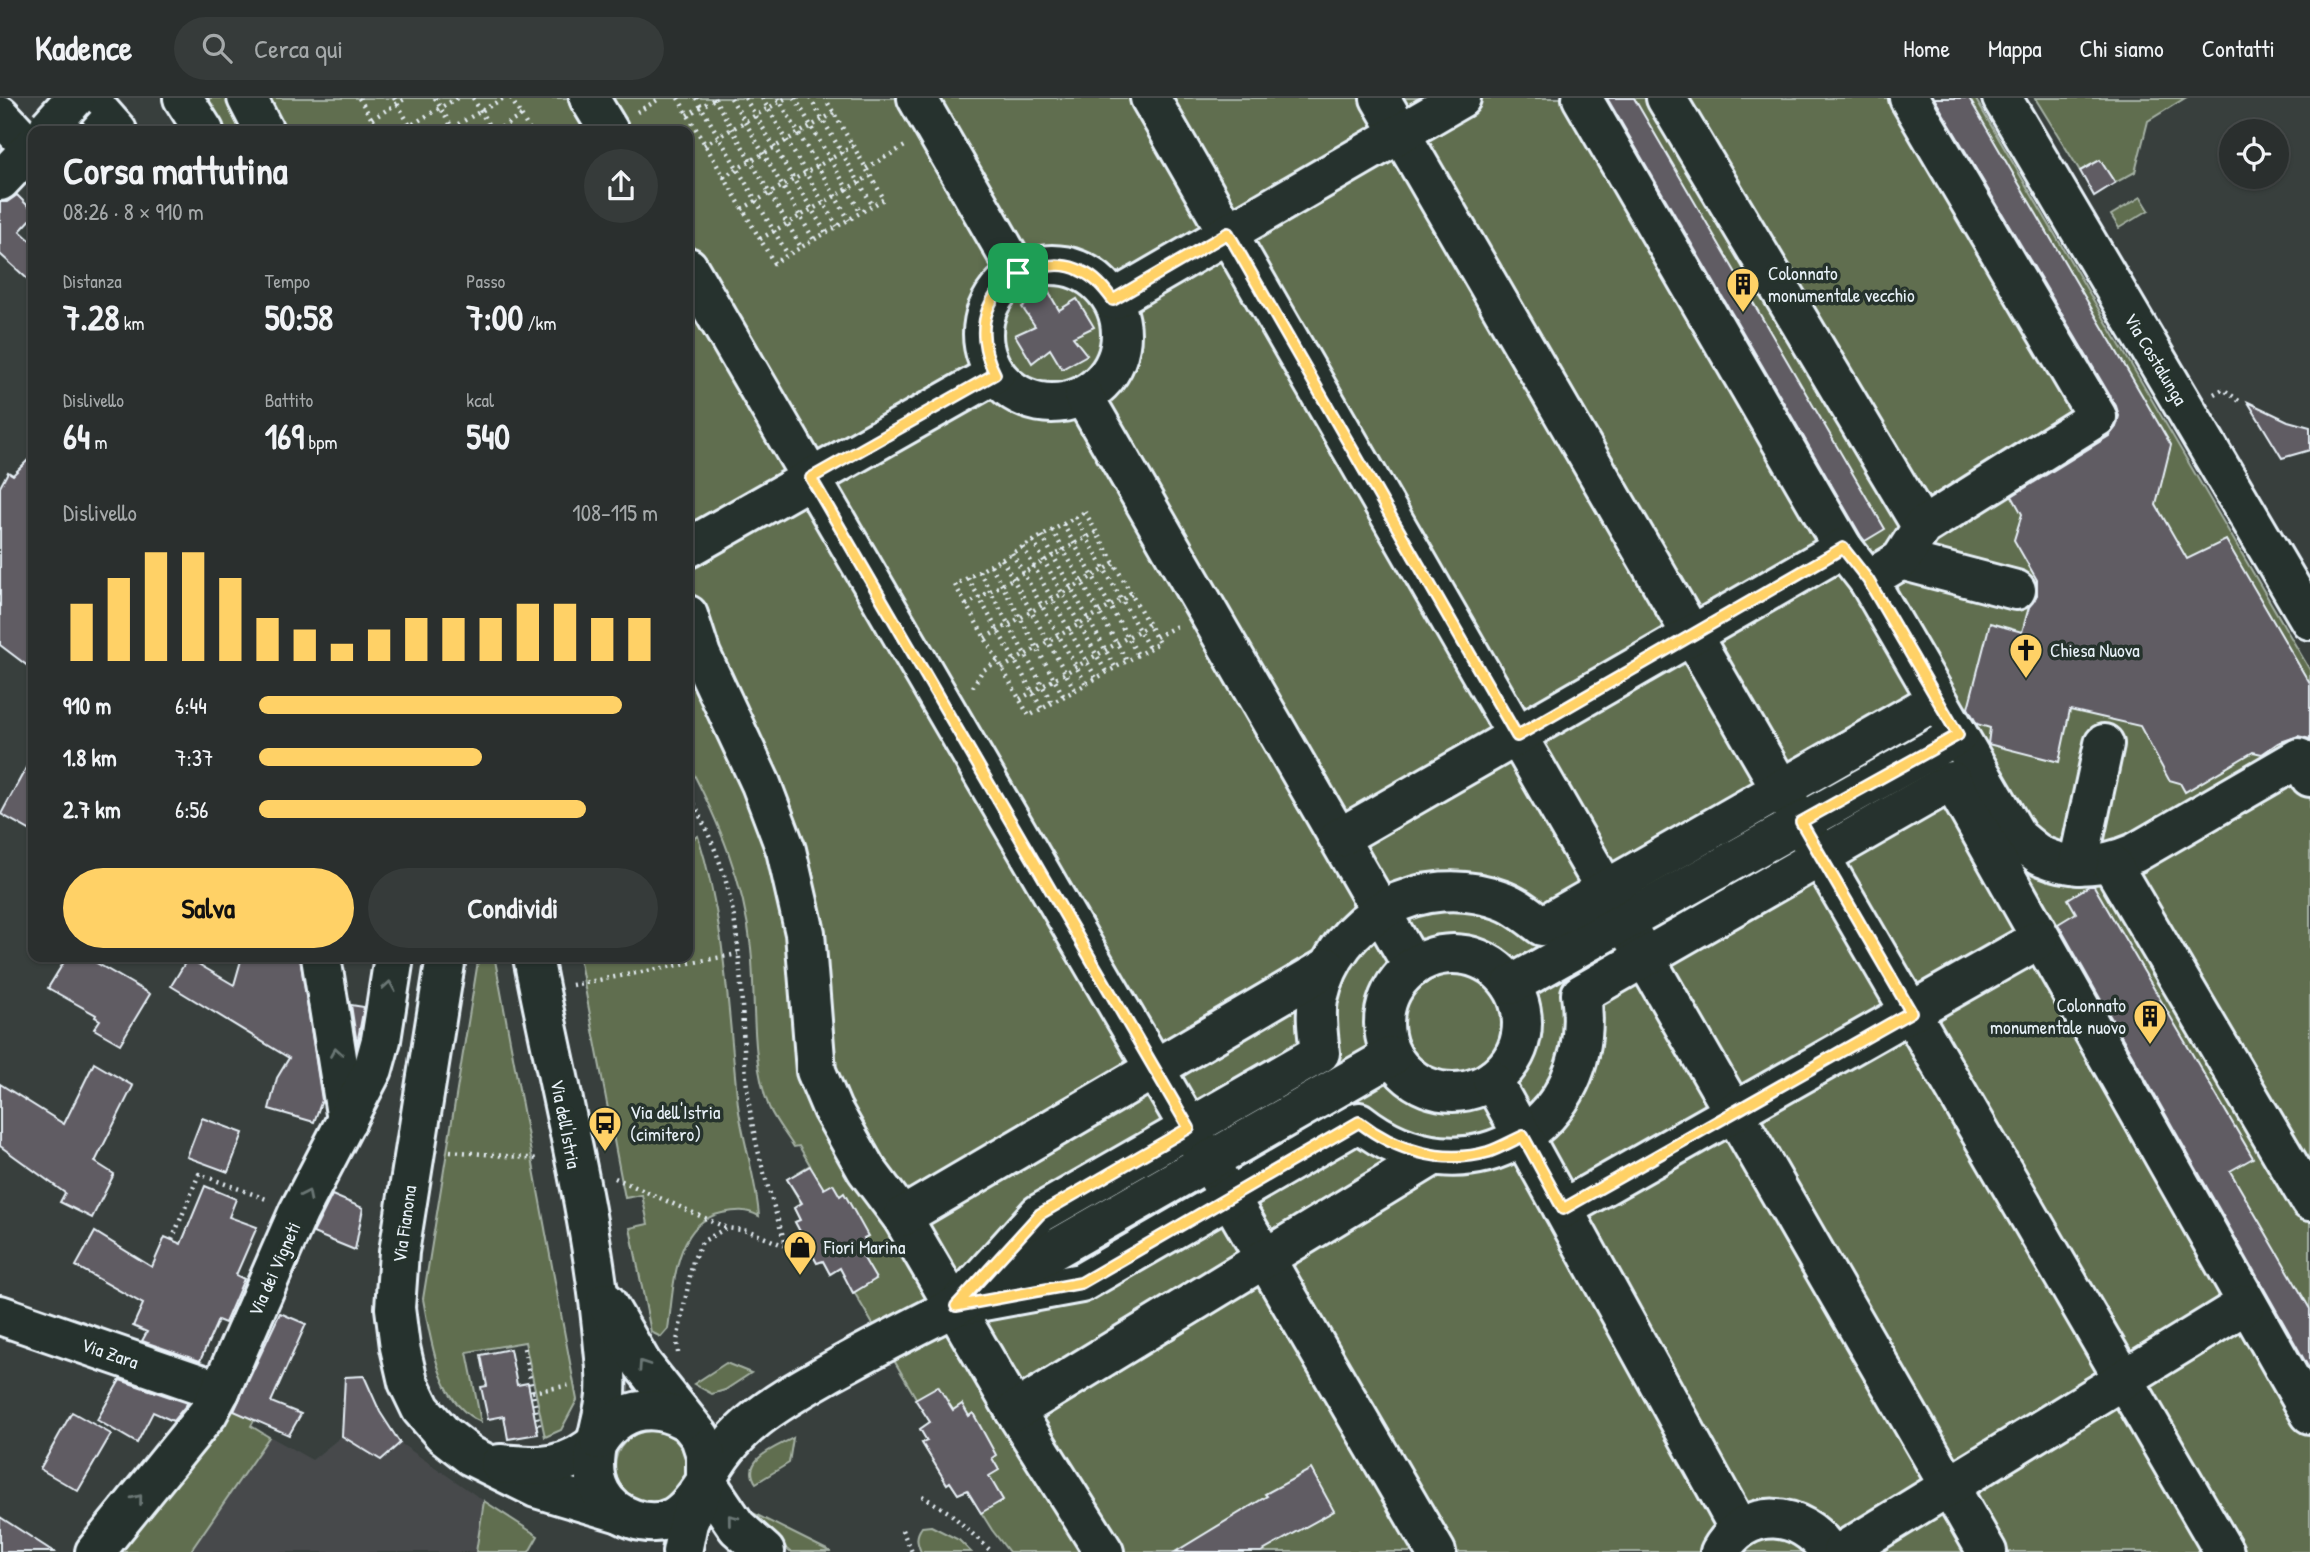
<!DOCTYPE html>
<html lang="it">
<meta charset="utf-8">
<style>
:root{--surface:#2a2f2e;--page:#363b3a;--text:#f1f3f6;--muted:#a5a9aa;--line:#464a4a;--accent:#ffd166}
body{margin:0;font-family:"Patrick Hand",sans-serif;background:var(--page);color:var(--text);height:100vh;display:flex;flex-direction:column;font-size:26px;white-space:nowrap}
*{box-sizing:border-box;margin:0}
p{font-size:23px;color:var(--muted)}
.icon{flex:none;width:38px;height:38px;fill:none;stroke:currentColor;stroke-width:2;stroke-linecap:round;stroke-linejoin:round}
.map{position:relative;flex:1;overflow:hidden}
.panel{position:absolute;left:28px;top:28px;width:665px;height:836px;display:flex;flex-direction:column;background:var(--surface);border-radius:14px;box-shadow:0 2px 5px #0004,0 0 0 2px var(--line)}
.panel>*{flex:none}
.tools{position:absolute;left:2219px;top:21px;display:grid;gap:14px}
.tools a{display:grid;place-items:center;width:70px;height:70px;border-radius:50%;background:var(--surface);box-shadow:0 2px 5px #0004,0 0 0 2px var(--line);font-size:35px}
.pin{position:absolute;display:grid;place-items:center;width:60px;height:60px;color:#fff;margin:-30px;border-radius:14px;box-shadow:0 4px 10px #0006}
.round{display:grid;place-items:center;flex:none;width:74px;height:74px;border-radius:37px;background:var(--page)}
.headline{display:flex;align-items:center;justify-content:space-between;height:119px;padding:0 35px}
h1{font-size:38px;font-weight:800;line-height:52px}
.metrics{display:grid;grid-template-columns:repeat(3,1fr);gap:10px;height:119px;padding:7px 35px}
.metrics div{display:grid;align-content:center}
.metrics b{font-size:35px;font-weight:800}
.metrics small{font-size:19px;font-weight:400}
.metrics p{font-size:19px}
.chart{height:196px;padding:14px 35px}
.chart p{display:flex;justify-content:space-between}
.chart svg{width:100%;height:126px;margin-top:7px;stroke:var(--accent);stroke-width:6}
.cta{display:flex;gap:14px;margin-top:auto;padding:14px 35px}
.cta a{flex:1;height:80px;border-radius:42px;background:var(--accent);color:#111;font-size:28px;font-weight:800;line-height:80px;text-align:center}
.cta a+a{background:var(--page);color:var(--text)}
ul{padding:0 35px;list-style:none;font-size:23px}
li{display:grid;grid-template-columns:112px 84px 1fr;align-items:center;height:52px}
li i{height:18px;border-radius:9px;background:var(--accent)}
header{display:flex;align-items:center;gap:42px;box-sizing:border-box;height:98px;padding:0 35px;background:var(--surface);border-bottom:2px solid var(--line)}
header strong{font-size:33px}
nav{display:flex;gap:38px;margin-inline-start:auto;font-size:24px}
.search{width:490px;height:63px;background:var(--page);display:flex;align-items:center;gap:18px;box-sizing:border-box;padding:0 24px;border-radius:38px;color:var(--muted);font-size:26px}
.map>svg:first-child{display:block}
.built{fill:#474a4c}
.green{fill:#616e4f;stroke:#a4b0a4;stroke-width:2}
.building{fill:#615b63;stroke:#e8f1f8;stroke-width:2}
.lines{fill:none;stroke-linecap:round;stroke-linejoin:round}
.minor-casing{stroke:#e8f1f8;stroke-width:44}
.major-casing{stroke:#e8f1f8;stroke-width:44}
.path{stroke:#e8f1f8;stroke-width:4.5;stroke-dasharray:2 5;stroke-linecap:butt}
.minor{stroke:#26332d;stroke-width:38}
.major{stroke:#26332d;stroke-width:38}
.minor-bridge-casing{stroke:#e8f1f8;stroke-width:44;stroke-linecap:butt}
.minor-bridge{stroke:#26332d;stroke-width:38}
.oneway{stroke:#6a7674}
.route-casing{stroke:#fff;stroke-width:14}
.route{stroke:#ffd166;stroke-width:9}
.labels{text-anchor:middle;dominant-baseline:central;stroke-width:7;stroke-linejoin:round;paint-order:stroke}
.poi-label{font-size:19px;fill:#e8f1f8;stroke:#26332d;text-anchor:start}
.street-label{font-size:19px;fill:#e8f1f8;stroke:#26332d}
</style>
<header>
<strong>Kadence</strong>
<div class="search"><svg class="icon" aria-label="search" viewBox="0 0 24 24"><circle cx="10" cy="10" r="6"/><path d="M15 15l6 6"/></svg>Cerca qui</div>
<nav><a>Home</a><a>Mappa</a><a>Chi siamo</a><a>Contatti</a></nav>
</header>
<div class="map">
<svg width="2310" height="1454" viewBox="0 0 2310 1454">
<rect width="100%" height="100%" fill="#383f3d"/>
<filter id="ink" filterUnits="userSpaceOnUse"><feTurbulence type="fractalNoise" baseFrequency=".0143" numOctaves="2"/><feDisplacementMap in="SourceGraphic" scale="14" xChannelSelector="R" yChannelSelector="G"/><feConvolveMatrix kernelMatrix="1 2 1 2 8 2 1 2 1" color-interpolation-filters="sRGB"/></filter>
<g filter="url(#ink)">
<path class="built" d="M 238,1291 L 264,1305 L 251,1328 L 312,1362 L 342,1338 L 381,1362 L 400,1345 L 484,1403 L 476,1454 L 118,1454 Z"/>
<g class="green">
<path d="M 205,0 L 1975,0 L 2310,572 L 2310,1454 L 1009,1454 L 992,1432 L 967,1392 L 958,1396 L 950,1384 L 947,1386 L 922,1345 L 927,1342 L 920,1331 L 930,1324 L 840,1170 L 830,1176 L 823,1163 L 817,1165 L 795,1124 L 800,1122 L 794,1110 L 801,1105 L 787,1081 L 810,1067 L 799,1048 L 794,1049 C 786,1036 775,1023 769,1009 C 750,962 756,900 751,850 C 744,784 719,724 688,665 L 688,33 L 225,33 Z"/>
<path d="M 2035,0 L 2185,0 L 2148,23 L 2135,74 L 2115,85 L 2100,62 L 2080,73 Z"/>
<path d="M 2141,99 L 2149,112 L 2119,130 L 2111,117 Z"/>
<path d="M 698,738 C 726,827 728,916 738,1007 C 743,1044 756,1080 759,1118 C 746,1111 737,1112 722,1115 C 673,1125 674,1191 668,1231 L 661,1239 L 651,1234 L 630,1130 L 648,1126 L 642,1097 L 625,1100 L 579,859 L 688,859 L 688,743 Z"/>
<path d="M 482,859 L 495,862 L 577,1302 L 561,1332 L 545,1339 L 525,1244 L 467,1254 L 481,1324 C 438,1306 431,1242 423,1201 L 478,863 Z"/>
<path d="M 726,1265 L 751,1275 L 725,1292 L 712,1296 L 694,1286 Z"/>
<path d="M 238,1291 L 264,1305 L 251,1328 L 269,1339 L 190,1454 L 118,1454 Z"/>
<circle cx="651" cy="1369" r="36"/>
<path d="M 793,1340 L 789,1365 L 756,1385 C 740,1361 777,1349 793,1340 Z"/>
<path d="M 484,1403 L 538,1438 L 529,1454 L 476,1454 Z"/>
<path d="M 749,1413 L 831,1454 L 790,1454 L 766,1433 Z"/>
<path d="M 931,1428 L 959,1442 L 971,1454 L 921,1454 C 917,1445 915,1438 922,1429 Z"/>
</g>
<g class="building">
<path d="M 1607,0 L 1634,0 L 1885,431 L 1865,443 L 1861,438 Z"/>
<path d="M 1934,0 L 1969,0 L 2171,347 L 2156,407 L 2187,461 L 2226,442 L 2310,586 L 2310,641 L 2298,638 L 2278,645 L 2262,656 L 2253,654 L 2185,694 L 2180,685 L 2169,682 L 2140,628 L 2070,612 L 2059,664 L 1988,646 L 1990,630 L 1977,626 L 1968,610 L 1990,525 L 2022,534 L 2029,509 L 2037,497 L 2037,482 L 2014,442 L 2022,416 L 2012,398 L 2109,338 L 2116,329 L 2119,318 L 2116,308 Z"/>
<path d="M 2100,62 L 2115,85 L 2094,98 L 2080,73 Z"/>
<path d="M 17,97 L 33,113 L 33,119 L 20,133 L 33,145 L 33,186 L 0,156 L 0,104 L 7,104 Z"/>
<path d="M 1048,193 L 1059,212 L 1077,201 L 1094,229 L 1073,239 L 1087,257 L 1062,271 L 1050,251 L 1032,265 L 1015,237 L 1035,228 L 1022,209 Z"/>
<path d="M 2248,304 L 2288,323 L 2310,329 L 2310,352 L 2282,360 Z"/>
<path d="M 33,357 L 33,572 L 0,547 L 0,389 L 8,374 L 13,377 Z"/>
<path d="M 33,657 L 33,734 L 1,716 Z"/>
<path d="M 2089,788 L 2094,788 L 2253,1060 L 2230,1073 L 2310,1211 L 2310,1272 L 2058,826 L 2076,815 L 2068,801 Z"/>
<path d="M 67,859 L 86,859 L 150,896 L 120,946 L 94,931 L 100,922 L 95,919 L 96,917 L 48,890 Z"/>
<path d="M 242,859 L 300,859 L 322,1002 L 314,1024 L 269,1011 L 277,980 L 289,960 L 171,888 L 188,860 L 234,887 Z"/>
<path d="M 351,907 L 364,909 L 357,946 Z"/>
<path d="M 94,965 L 133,988 L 95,1064 L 114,1076 L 92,1120 L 60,1104 L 65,1095 L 0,1048 L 0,986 L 64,1026 Z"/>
<path d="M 202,1020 L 243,1035 L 228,1074 L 187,1059 Z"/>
<path d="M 810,1068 L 824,1091 L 833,1086 L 840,1098 L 844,1095 L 868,1138 L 864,1140 L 870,1151 L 862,1157 L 876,1181 L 853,1195 L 840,1170 L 830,1176 L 823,1163 L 817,1165 L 795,1124 L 800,1122 L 794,1110 L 802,1105 L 787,1081 Z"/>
<path d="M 205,1088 L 236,1101 L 229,1119 L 257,1129 L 236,1177 L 244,1181 L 225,1225 L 218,1222 L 200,1263 L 142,1243 L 147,1234 L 133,1228 L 143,1206 L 76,1168 L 95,1134 L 152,1169 L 165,1139 L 181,1146 Z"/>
<path d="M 332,1097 L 363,1110 L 355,1152 L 313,1135 Z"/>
<path d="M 280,1215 L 306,1226 L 271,1304 L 301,1316 L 289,1337 L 234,1313 Z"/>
<path d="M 510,1251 L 517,1287 L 528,1285 L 538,1336 L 508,1341 L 504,1318 L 488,1321 L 481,1289 L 487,1288 L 481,1257 Z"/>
<path d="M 364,1278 L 380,1314 L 400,1345 L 381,1362 L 342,1338 L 345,1279 Z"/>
<path d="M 120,1282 L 188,1305 L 173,1323 L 153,1314 L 137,1345 L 97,1322 Z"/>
<path d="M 938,1288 L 953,1312 L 962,1306 L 969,1318 L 973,1315 L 996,1357 L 992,1360 L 999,1372 L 989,1378 L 1003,1402 L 981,1415 L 967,1392 L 958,1396 L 950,1384 L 947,1386 L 922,1345 L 927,1343 L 920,1331 L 930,1324 L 915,1301 Z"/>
<path d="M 72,1314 L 111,1336 L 78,1393 L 40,1371 Z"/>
<path d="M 1311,1371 L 1334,1413 L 1261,1454 L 1175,1454 L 1267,1398 L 1265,1396 Z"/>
<path d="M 0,1419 L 54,1454 L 0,1454 Z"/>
</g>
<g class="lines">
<defs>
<g id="minor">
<path d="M 183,0 L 204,33"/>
<path d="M 247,0 L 264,33"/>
<path d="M 589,0 L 609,33"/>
<path d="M 917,0 L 1018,175"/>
<path d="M 1150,0 L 1987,1454"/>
<path d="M 1380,0 L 2224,1454"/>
<path d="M 1582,0 L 1843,450 L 1868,482 L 2018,740 C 2026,746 2035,755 2044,759 C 2074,772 2107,767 2135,755 L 2299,660 L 2310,679"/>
<path d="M 1666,0 L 1922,429"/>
<path d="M 2002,0 L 2310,522"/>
<path d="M 0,17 L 33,52"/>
<path d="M 0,83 L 33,48"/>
<circle cx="1052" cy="236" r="69"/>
<path d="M 688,169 L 1436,1454"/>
<path d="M 1113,202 L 1461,0"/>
<path d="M 1084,299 L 1413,869"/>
<path d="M 688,450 L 995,276"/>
<path d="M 1901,462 L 2016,492"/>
<path d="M 1868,482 L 1901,462 L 1922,429 L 2097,319 L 1909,0"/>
<path d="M 688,517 L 701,557 L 761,686 L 786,752 L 805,835 L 816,973 L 832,1011 L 866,1071 L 902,1119 L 1015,1313 L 1104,1454"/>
<path d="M 1937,602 L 1542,828 C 1530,819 1516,807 1501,802 C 1423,773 1336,818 1318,901 C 1315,919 1318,937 1320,955 L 1039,1116 L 956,1208 L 1081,1185 L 1359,1024 C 1465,1108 1600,1029 1581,896 L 1952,683 L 2310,1316"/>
<path d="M 1339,740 L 1843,450"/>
<path d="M 2111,765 L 2310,1103"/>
<path d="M 2078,767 L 2104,646"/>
<circle cx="1453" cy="925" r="69"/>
<path d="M 321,859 L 347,1022"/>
<path d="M 446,859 L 399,1154 L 395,1210 L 400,1249 L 408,1284 L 421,1311 L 443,1336 L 471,1358 L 536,1390 L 620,1415"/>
<path d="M 1511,887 L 1958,637"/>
<path d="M 1492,982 L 1739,1431"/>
<path d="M 1563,1111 L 2039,841"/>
<path d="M 902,1119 L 1328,869"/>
<path d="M 0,1217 L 220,1293"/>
<path d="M 1015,1313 L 1433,1058"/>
<path d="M 500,1366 C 540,1370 569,1371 599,1342"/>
<path d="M 95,1454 L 208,1315 L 220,1293 L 298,1115 L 373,971 L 381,942 L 394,859"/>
<path d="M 765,1454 L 737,1429 L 706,1383 C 732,1328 781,1302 832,1273 C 873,1250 914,1229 956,1208 L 1392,958"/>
<path d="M 1720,1454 C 1746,1408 1801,1411 1829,1454"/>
<path d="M 1842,1454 L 2246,1206"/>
</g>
<g id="major">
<path d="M 88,0 L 117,33"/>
<path d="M 533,859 C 558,989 593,1118 604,1250 C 606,1265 607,1281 606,1297 C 603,1329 584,1365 601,1395 C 614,1419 649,1432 674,1419 C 688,1411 697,1396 706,1383"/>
<path d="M 606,1204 L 642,1266 L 700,1339 L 706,1357 L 706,1383 L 688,1425 L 682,1454"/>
<path d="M 599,1342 C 620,1311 651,1304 684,1322"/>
</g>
</defs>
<use href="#minor" class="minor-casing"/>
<use href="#major" class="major-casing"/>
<g class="path">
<path d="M 359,0 L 379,33"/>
<path d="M 394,0 L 413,33"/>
<path d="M 435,0 L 454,33"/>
<path d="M 473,0 L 492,33"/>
<path d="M 511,0 L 530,33"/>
<path d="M 678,0 L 774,165 L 884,101 L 825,0"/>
<path d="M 696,0 L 788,157"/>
<path d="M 714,0 L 801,149"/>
<path d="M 731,0 L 814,142"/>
<path d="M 745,0 L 826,135"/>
<path d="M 762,0 L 837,128"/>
<path d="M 778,0 L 849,122"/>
<path d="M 795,0 L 861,115"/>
<path d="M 810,0 L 873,108"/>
<path d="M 637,14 L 661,0"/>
<path d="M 687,17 L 716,0"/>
<path d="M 372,21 L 406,0"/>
<path d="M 401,33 L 457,0"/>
<path d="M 446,33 L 504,0"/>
<path d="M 495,33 L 521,18"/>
<path d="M 704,47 L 786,0"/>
<path d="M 866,70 L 905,48"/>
<path d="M 723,79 L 834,15"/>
<path d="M 742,111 L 853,48"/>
<path d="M 760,141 L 870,78"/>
<path d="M 2214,296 L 2223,291 L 2242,305"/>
<path d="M 1085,414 L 1159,545 L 1029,618 L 955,487 Z"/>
<path d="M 1075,419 L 1149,550"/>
<path d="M 1063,426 L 1138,557"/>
<path d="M 1052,432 L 1127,563"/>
<path d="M 1042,438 L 1115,569"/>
<path d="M 1033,443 L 1106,574"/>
<path d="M 1023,449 L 1096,580"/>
<path d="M 1012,455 L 1086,586"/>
<path d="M 1002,461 L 1075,592"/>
<path d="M 991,467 L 1064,599"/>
<path d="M 979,473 L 1052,605"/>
<path d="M 968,480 L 1042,611"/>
<path d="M 966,507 L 1096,434"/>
<path d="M 1156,539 L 1177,528"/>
<path d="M 985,540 L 1114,466"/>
<path d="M 1002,570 L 1132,496"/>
<path d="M 973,589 L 982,573 L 998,563"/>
<path d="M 1020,601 L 1149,527"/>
<path d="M 688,693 C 704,727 721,759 729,796 C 745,862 740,932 748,998 C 754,1049 771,1099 786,1148"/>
<path d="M 572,887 L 738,856"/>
<path d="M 450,1053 L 539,1061"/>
<path d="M 615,1080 L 725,1129"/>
<path d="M 172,1142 L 199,1076 L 266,1101"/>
<path d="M 524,1250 L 540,1332"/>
<path d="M 678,1255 L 677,1243 L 693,1163 L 702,1144 L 726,1130 L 749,1133 L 785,1148"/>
<path d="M 532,1294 L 571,1287"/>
<path d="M 922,1398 L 950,1415 L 992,1454"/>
<path d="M 902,1432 L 912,1454"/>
</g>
<use href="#minor" class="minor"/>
<use href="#major" class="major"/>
<defs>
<path id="minor-bridge" d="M 49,29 L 75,0"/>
</defs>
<use href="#minor-bridge" class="minor-bridge-casing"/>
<use href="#minor-bridge" class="minor-bridge"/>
</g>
<defs><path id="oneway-chevron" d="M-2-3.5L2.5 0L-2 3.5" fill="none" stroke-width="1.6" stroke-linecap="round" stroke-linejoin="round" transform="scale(1.75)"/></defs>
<g class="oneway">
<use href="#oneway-chevron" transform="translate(389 888) rotate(-81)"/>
<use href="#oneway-chevron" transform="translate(336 954) rotate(-99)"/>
<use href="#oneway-chevron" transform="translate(307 1097) rotate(-64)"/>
<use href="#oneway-chevron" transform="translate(643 1267) rotate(-124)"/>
<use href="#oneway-chevron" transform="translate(138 1401) rotate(-51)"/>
<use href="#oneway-chevron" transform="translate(732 1421) rotate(-129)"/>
</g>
</g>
<g class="lines" filter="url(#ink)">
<defs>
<path id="route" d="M 1228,135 L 1517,638 L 1843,450 L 1868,482 L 1958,637 L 1801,724 L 1911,914 L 1563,1111 L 1523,1038 C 1512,1043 1500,1050 1488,1054 C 1442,1067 1395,1052 1359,1024 L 1081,1185 L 956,1208 L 1040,1116 L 1189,1030 L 811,380 L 995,276 C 971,230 986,183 1039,170 C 1052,166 1068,166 1081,173 C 1095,179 1104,190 1113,202 Z"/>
</defs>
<use href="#route" class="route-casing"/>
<use href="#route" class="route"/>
</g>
<defs>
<symbol id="building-pin" viewBox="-11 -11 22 30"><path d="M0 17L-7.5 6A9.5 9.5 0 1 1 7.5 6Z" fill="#ffd166" stroke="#26332d"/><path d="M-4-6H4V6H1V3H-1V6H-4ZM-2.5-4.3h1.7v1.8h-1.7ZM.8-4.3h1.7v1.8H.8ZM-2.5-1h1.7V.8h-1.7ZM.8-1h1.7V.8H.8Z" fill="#111"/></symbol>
<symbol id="church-pin" viewBox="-11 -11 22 30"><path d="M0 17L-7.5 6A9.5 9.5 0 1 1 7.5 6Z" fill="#ffd166" stroke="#26332d"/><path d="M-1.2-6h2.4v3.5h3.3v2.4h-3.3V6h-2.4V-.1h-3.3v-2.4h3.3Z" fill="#111"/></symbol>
<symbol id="bus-pin" viewBox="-11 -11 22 30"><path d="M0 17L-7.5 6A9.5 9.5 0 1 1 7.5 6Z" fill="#ffd166" stroke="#26332d"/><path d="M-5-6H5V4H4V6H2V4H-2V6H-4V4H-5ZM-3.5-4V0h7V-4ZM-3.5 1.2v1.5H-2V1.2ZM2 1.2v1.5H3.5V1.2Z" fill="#111"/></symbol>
<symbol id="shop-pin" viewBox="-11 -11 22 30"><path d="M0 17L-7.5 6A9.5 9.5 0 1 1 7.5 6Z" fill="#ffd166" stroke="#26332d"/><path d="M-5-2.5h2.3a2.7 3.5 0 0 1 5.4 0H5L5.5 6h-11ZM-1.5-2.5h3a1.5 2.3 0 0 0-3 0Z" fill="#111"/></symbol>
</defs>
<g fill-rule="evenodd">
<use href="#building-pin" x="1724" y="167" width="38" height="52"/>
<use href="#church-pin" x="2007" y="533" width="38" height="52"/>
<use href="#building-pin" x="2131" y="899" width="38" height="52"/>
<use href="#bus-pin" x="586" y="1006" width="38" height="52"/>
<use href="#shop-pin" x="781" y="1130" width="38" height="52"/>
</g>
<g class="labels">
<g class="poi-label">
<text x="1768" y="175">Colonnato<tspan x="1768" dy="22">monumentale vecchio</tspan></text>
<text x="2050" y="552">Chiesa Nuova</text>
<text x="2126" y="907" text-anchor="end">Colonnato<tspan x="2126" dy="22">monumentale nuovo</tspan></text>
<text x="630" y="1014">Via dell'Istria<tspan x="630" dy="22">(cimitero)</tspan></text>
<text x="824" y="1149">Fiori Marina</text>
</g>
<g class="street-label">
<text transform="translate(2156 261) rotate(59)">Via Costalunga</text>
<text transform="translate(566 1026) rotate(79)">Via dell'Istria</text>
<text transform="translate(404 1126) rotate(-82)">Via Fianona</text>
<text transform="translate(274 1171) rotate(-66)">Via dei Vigneti</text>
<text transform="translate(110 1255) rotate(19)">Via Zara</text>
</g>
</g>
</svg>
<div class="tools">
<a><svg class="icon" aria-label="locate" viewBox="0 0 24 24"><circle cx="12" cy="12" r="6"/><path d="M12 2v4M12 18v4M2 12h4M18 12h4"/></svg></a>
</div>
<div class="pin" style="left:1018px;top:175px;background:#1e9e55"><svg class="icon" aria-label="arrive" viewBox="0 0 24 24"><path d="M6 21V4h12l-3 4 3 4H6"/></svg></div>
<section class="panel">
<div class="headline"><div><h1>Corsa mattutina</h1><p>08:26 · 8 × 910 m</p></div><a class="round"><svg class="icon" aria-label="share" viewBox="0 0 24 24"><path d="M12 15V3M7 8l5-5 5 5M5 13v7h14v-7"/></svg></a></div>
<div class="metrics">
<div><p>Distanza</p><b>7.28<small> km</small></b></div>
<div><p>Tempo</p><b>50:58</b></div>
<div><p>Passo</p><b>7:00<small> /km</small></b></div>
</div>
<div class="metrics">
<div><p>Dislivello</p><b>64<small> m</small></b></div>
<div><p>Battito</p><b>169<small> bpm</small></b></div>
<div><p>kcal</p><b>540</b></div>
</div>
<div class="chart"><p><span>Dislivello</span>108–115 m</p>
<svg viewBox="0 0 160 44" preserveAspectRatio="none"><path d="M5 44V24M15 44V15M25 44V6M35 44V6M45 44V15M55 44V29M65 44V33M75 44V38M85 44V33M95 44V29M105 44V29M115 44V29M125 44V24M135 44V24M145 44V29M155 44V29"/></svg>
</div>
<ul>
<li><b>910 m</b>6:44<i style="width:91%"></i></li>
<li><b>1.8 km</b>7:37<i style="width:56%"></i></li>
<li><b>2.7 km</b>6:56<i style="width:82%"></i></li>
</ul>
<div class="cta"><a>Salva</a><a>Condividi</a></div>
</section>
</div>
